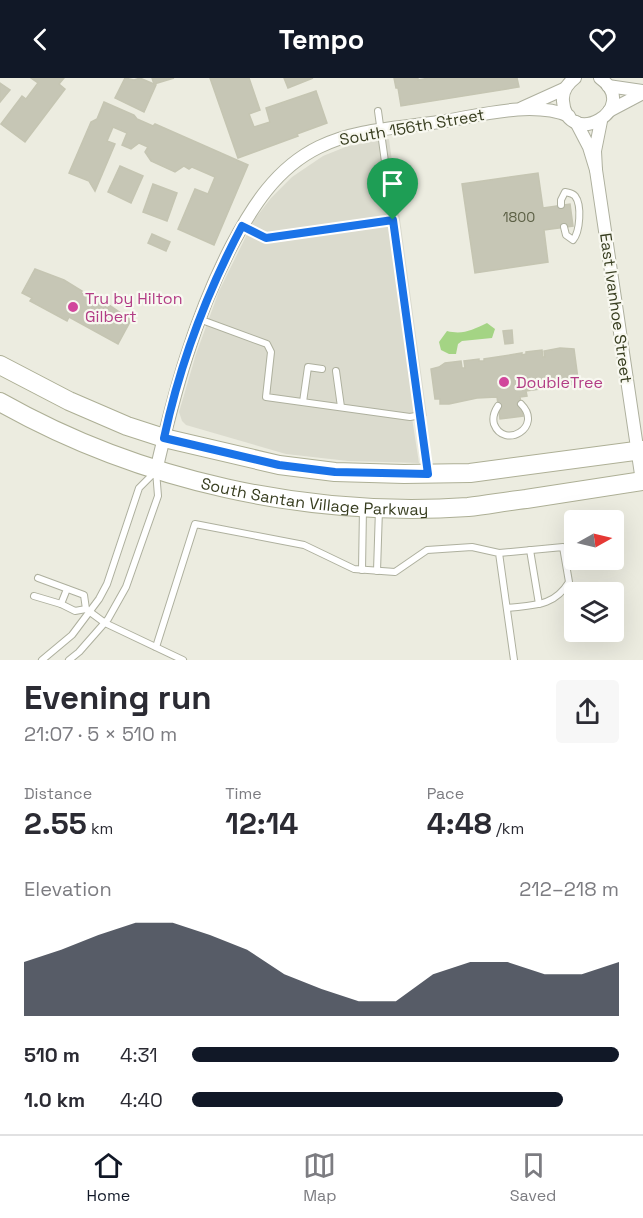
<!DOCTYPE html>
<meta charset="utf-8">
<style>
:root{--surface:#fff;--page:#f7f7f7;--text:#2b2b33;--muted:#7c7c81;--line:#e1e1e2;--accent:#111827}
body{margin:0;font-family:"Space Grotesk",sans-serif;background:var(--page);color:var(--text);height:100vh;display:flex;flex-direction:column;font-size:22px;white-space:nowrap}
*{box-sizing:border-box;margin:0}
p{font-size:20px;color:var(--muted)}
.icon{flex:none;width:33px;height:33px;fill:none;stroke:currentColor;stroke-width:2;stroke-linecap:round;stroke-linejoin:round}
.map{position:relative;height:582px;overflow:hidden}
.panel{display:flex;flex-direction:column;background:var(--surface);flex:1}
.panel>*{flex:none}
.needle{width:39px;rotate:82deg}
.controls{position:absolute;left:564px;top:432px;display:grid;gap:12px}
.controls a{display:grid;place-items:center;width:60px;height:60px;border-radius:6px;background:var(--surface);box-shadow:0 6px 24px #0002;font-size:30px}
.pin{position:absolute;display:grid;place-items:center;width:51px;height:51px;color:#fff;margin:-62px -26px;border-radius:50% 50% 50% 0;rotate:-45deg;box-shadow:0 0 6px #0007}
.pin .icon{rotate:45deg}
.round{display:grid;place-items:center;flex:none;width:63px;height:63px;border-radius:6px;background:var(--page)}
.overview{display:flex;align-items:center;justify-content:space-between;height:102px;padding:0 24px}
h1{font-size:33px;font-weight:600;line-height:45px}
.stats{display:grid;grid-template-columns:repeat(3,1fr);gap:9px;height:102px;padding:6px 24px}
.stats div{display:grid;align-content:center}
.stats b{font-size:30px;font-weight:600}
.stats small{font-size:16px;font-weight:400}
.stats p{font-size:16px}
.chart{height:168px;padding:12px 24px}
.chart p{display:flex;justify-content:space-between}
.chart svg{width:100%;height:108px;margin-top:6px;fill:var(--accent);opacity:.7}
ul{padding:0 24px;list-style:none;font-size:20px}
li{display:grid;grid-template-columns:96px 72px 1fr;align-items:center;height:45px}
li i{height:15px;border-radius:8px;background:var(--accent)}
header{display:flex;justify-content:space-between;align-items:center;height:78px;padding:0 24px;background:var(--accent);color:#fff;font-size:27px;font-weight:600}
.tab-bar{display:flex;justify-content:space-around;align-items:center;height:84px;border-top:2px solid var(--line);background:var(--surface);font-size:16px;color:var(--muted)}
.tab-bar a{display:grid;justify-items:center;gap:3px}
.tab-bar .on{color:var(--accent)}
.map>svg:first-child{display:block}
.built{fill:#dbdbce}
.water{fill:#a4d484}
.building{fill:#c6c6b5;stroke:#c5c5b2;stroke-width:1.5}
.lines{fill:none;stroke-linecap:round;stroke-linejoin:round}
.lane-casing{stroke:#aeb09e;stroke-width:8}
.street-casing{stroke:#aeb09e;stroke-width:14}
.secondary-casing{stroke:#adaf95;stroke-width:20}
.lane{stroke:#fff;stroke-width:6}
.street{stroke:#fff;stroke-width:12}
.secondary{stroke:#fff;stroke-width:18}
.route-casing{stroke:#fff;stroke-width:12}
.route{stroke:#1a73e8;stroke-width:8}
.hotel-dot{fill:#d1479c;stroke:#f8f8f0;stroke-width:2}
.labels{text-anchor:middle;dominant-baseline:central;stroke-width:4.5;stroke-linejoin:round;paint-order:stroke}
.number-label{font-size:14px;fill:#5b5f44}
.street-label{font-size:16px;fill:#373d1f;stroke:#f8f8f0}
.hotel-label{font-size:16px;fill:#b23c85;stroke:#f8f8f0;text-anchor:start}
</style>
<header><svg class="icon" aria-label="back" viewBox="0 0 24 24"><path d="M15 5l-7 7 7 7"/></svg>Tempo<svg class="icon" aria-label="heart" viewBox="0 0 24 24"><path d="M12 20l-8-8c-3-5 5-10 8-4 3-6 11-1 8 4z"/></svg></header>
<div class="map">
<svg width="643" height="582" viewBox="0 0 643 582">
<rect width="100%" height="100%" fill="#ecece0"/>
<path class="built" d="M 389,61 L 427,338 L 412,340 L 419,385 L 348,383 L 286,376 L 186,347 L 182,343 L 179,334 L 196,276 L 219,213 L 254,142 L 271,120 L 292,99 L 323,78 L 348,68 Z"/>
<path class="water" d="M 487,245 L 495,251 L 492,260 L 462,263 L 458,266 L 456,276 L 449,276 L 441,272 L 439,264 L 447,253 C 463,257 472,252 487,245 Z"/>
<g class="building">
<path d="M 31,0 L 64,0 L 59,6 L 65,11 L 25,64 L 1,46 L 22,18 L 26,21 L 38,5 Z"/>
<path d="M 125,0 L 134,2 L 140,0 L 156,7 L 144,34 L 115,20 Z"/>
<path d="M 152,0 L 174,0 L 154,6 Z"/>
<path d="M 210,0 L 249,0 L 260,32 L 249,36 L 254,49 L 270,44 L 266,30 L 316,13 L 327,45 L 297,56 L 298,58 L 238,80 Z"/>
<path d="M 284,0 L 313,0 L 288,10 Z"/>
<path d="M 394,0 L 418,0 L 418,2 L 429,0 L 517,0 L 519,9 L 401,28 L 398,10 L 396,10 Z"/>
<path d="M 0,5 L 10,12 L 0,24 Z"/>
<path d="M 104,24 L 134,37 L 137,41 L 153,48 L 155,46 L 248,87 L 214,167 L 178,151 L 195,111 L 208,116 L 215,99 L 192,89 L 189,91 L 184,88 L 175,94 L 151,83 L 145,74 L 148,69 L 139,65 L 131,71 L 122,67 L 127,55 L 113,49 L 107,63 L 115,66 L 95,113 L 89,103 L 69,95 L 91,44 L 97,41 Z"/>
<path d="M 120,88 L 143,98 L 131,125 L 108,114 Z"/>
<path d="M 538,95 L 543,130 L 570,126 L 573,148 L 544,152 L 548,184 L 475,195 L 462,106 Z"/>
<path d="M 153,106 L 177,115 L 167,143 L 143,134 Z"/>
<path d="M 152,156 L 170,164 L 166,173 L 148,165 Z"/>
<path d="M 35,191 L 64,202 L 82,213 L 81,215 L 108,230 L 109,227 L 131,242 L 118,266 L 69,239 L 67,243 L 30,223 L 32,220 L 22,215 Z"/>
<path d="M 512,252 L 513,265 L 505,266 L 503,253 Z"/>
<path d="M 560,270 L 574,271 L 578,301 L 574,302 L 575,306 L 526,313 L 527,318 L 520,319 L 523,338 L 500,341 L 497,319 L 477,320 L 449,326 L 440,326 L 440,321 L 435,321 L 431,291 L 439,289 L 445,285 L 461,283 L 462,290 L 465,290 L 464,283 L 479,281 L 479,283 L 484,283 L 484,281 L 522,275 L 522,277 L 526,276 L 526,274 L 542,272 L 543,279 L 545,279 L 544,273 Z"/>
</g>
<g class="lines">
<defs>
<g id="lane">
<path d="M 378,33 L 428,395"/>
<path d="M 561,127 L 561,122 L 565,114 C 569,115 572,115 575,118 C 582,127 580,154 573,162 L 566,157 L 564,149"/>
<path d="M 242,148 L 265,160 L 393,142"/>
<path d="M 199,241 L 267,266 L 271,274 L 266,319 L 410,339 L 421,337"/>
<path d="M 336,293 L 341,329"/>
<path d="M 303,324 L 308,289 L 322,291"/>
<path d="M 498,328 C 494,334 492,339 494,346 C 504,372 544,349 521,326"/>
<path d="M 530,472 L 539,526"/>
<path d="M 499,475 L 563,469 L 569,504 C 554,529 533,527 507,530"/>
<path d="M 362,492 L 363,430"/>
<path d="M 377,493 L 379,431"/>
<path d="M 38,500 L 84,517 L 86,531 L 105,545 L 183,582"/>
<path d="M 34,518 L 61,526 L 75,533 L 86,531"/>
<path d="M 61,526 L 67,511"/>
<path d="M 156,569 L 195,446 L 304,467 L 354,491 L 395,494 L 427,472 L 472,469 L 499,475 L 514,582"/>
<path d="M 42,582 L 72,557 L 99,521 L 107,506 L 139,410 L 156,393"/>
<path d="M 69,582 L 79,574 L 108,541 L 126,509 L 158,418 L 156,393"/>
</g>
<g id="street">
<path d="M 575,0 C 567,6 562,13 563,23 C 567,73 643,31 600,0"/>
<path d="M 608,8 L 643,13"/>
<path d="M 522,30 L 564,11"/>
<path d="M 609,33 L 643,15"/>
<path d="M 576,44 L 589,69 L 596,92 L 595,73 L 601,43"/>
<path d="M 596,92 L 642,403"/>
<path d="M 156,393 C 174,315 194,241 231,169 C 252,129 276,90 319,69 C 355,51 399,50 439,44 C 477,38 532,22 569,38"/>
</g>
<g id="secondary">
<path d="M 0,287 L 69,323 L 127,348 L 164,360 L 279,387 L 335,394 L 404,396 L 470,395 L 643,372"/>
<path id="s1" d="M 0,324 C 140,403 307,440 468,429 C 487,427 507,423 526,421 C 565,415 604,409 643,403"/>
</g>
</defs>
<use href="#lane" class="lane-casing"/>
<use href="#street" class="street-casing"/>
<use href="#secondary" class="secondary-casing"/>
<use href="#lane" class="lane"/>
<use href="#street" class="street"/>
<use href="#secondary" class="secondary"/>
</g>
<g class="lines">
<defs>
<path id="route" d="M 393,142 L 428,396 L 335,394 L 279,387 L 164,360 C 180,285 206,216 242,148 L 266,160 Z"/>
</defs>
<use href="#route" class="route-casing"/>
<use href="#route" class="route"/>
</g>
<g class="hotel-dot">
<circle cx="73" cy="229" r="6"/>
<circle cx="504" cy="304" r="6"/>
</g>
<g class="labels">
<g class="number-label">
<text x="519" y="139">1800</text>
</g>
<g class="street-label">
<text transform="translate(412 49) rotate(-10)">South 156th Street</text>
<text transform="translate(616 230) rotate(82)">East Ivanhoe Street</text>
<text stroke="none"><textPath href="#s1" startOffset="332">South Santan Village Parkway</textPath></text>
</g>
<g class="hotel-label">
<text x="85" y="220">Tru by Hilton<tspan x="85" dy="18">Gilbert</tspan></text>
<text x="516" y="304">DoubleTree</text>
</g>
</g>
</svg>
<div class="controls">
<a><svg class="needle" viewBox="-14 -14 28 28"><path d="M0-13l5 13h-10z" fill="#e53935"/><path d="M0 13l5-13h-10z" fill="#7c7c81"/></svg></a>
<a><svg class="icon" aria-label="layers" viewBox="0 0 24 24"><path d="M12 4l9 5-9 5-9-5zM3 14l9 5 9-5"/></svg></a>
</div>
<div class="pin" style="left:393px;top:142px;background:#1e9e55"><svg class="icon" aria-label="arrive" viewBox="0 0 24 24"><path d="M6 21V4h12l-3 4 3 4H6"/></svg></div>
</div>
<section class="panel">
<div class="overview"><div><h1>Evening run</h1><p>21:07 · 5 × 510 m</p></div><a class="round"><svg class="icon" aria-label="share" viewBox="0 0 24 24"><path d="M12 15V3M7 8l5-5 5 5M5 13v7h14v-7"/></svg></a></div>
<div class="stats">
<div><p>Distance</p><b>2.55<small> km</small></b></div>
<div><p>Time</p><b>12:14</b></div>
<div><p>Pace</p><b>4:48<small> /km</small></b></div>
</div>
<div class="chart"><p><span>Elevation</span>212–218 m</p>
<svg viewBox="0 0 160 44" preserveAspectRatio="none"><path d="M0 44V22L10 17L20 11L30 6L40 6L50 11L60 17L70 27L80 33L90 38L100 38L110 27L120 22L130 22L140 27L150 27L160 22V44z"/></svg>
</div>
<ul>
<li><b>510 m</b>4:31<i style="width:100%"></i></li>
<li><b>1.0 km</b>4:40<i style="width:87%"></i></li>
</ul>
</section>
<nav class="tab-bar">
<a class="on"><svg class="icon" aria-label="home" viewBox="0 0 24 24"><path d="M3 11l9-7 9 7M6 9v11h12V9"/></svg>Home</a>
<a><svg class="icon" aria-label="map" viewBox="0 0 24 24"><path d="M3 6l6-2 6 2 6-2v14l-6 2-6-2-6 2zM9 4v14M15 6v14"/></svg>Map</a>
<a><svg class="icon" aria-label="saved" viewBox="0 0 24 24"><path d="M7 4h10v16l-5-4-5 4z"/></svg>Saved</a>
</nav>
